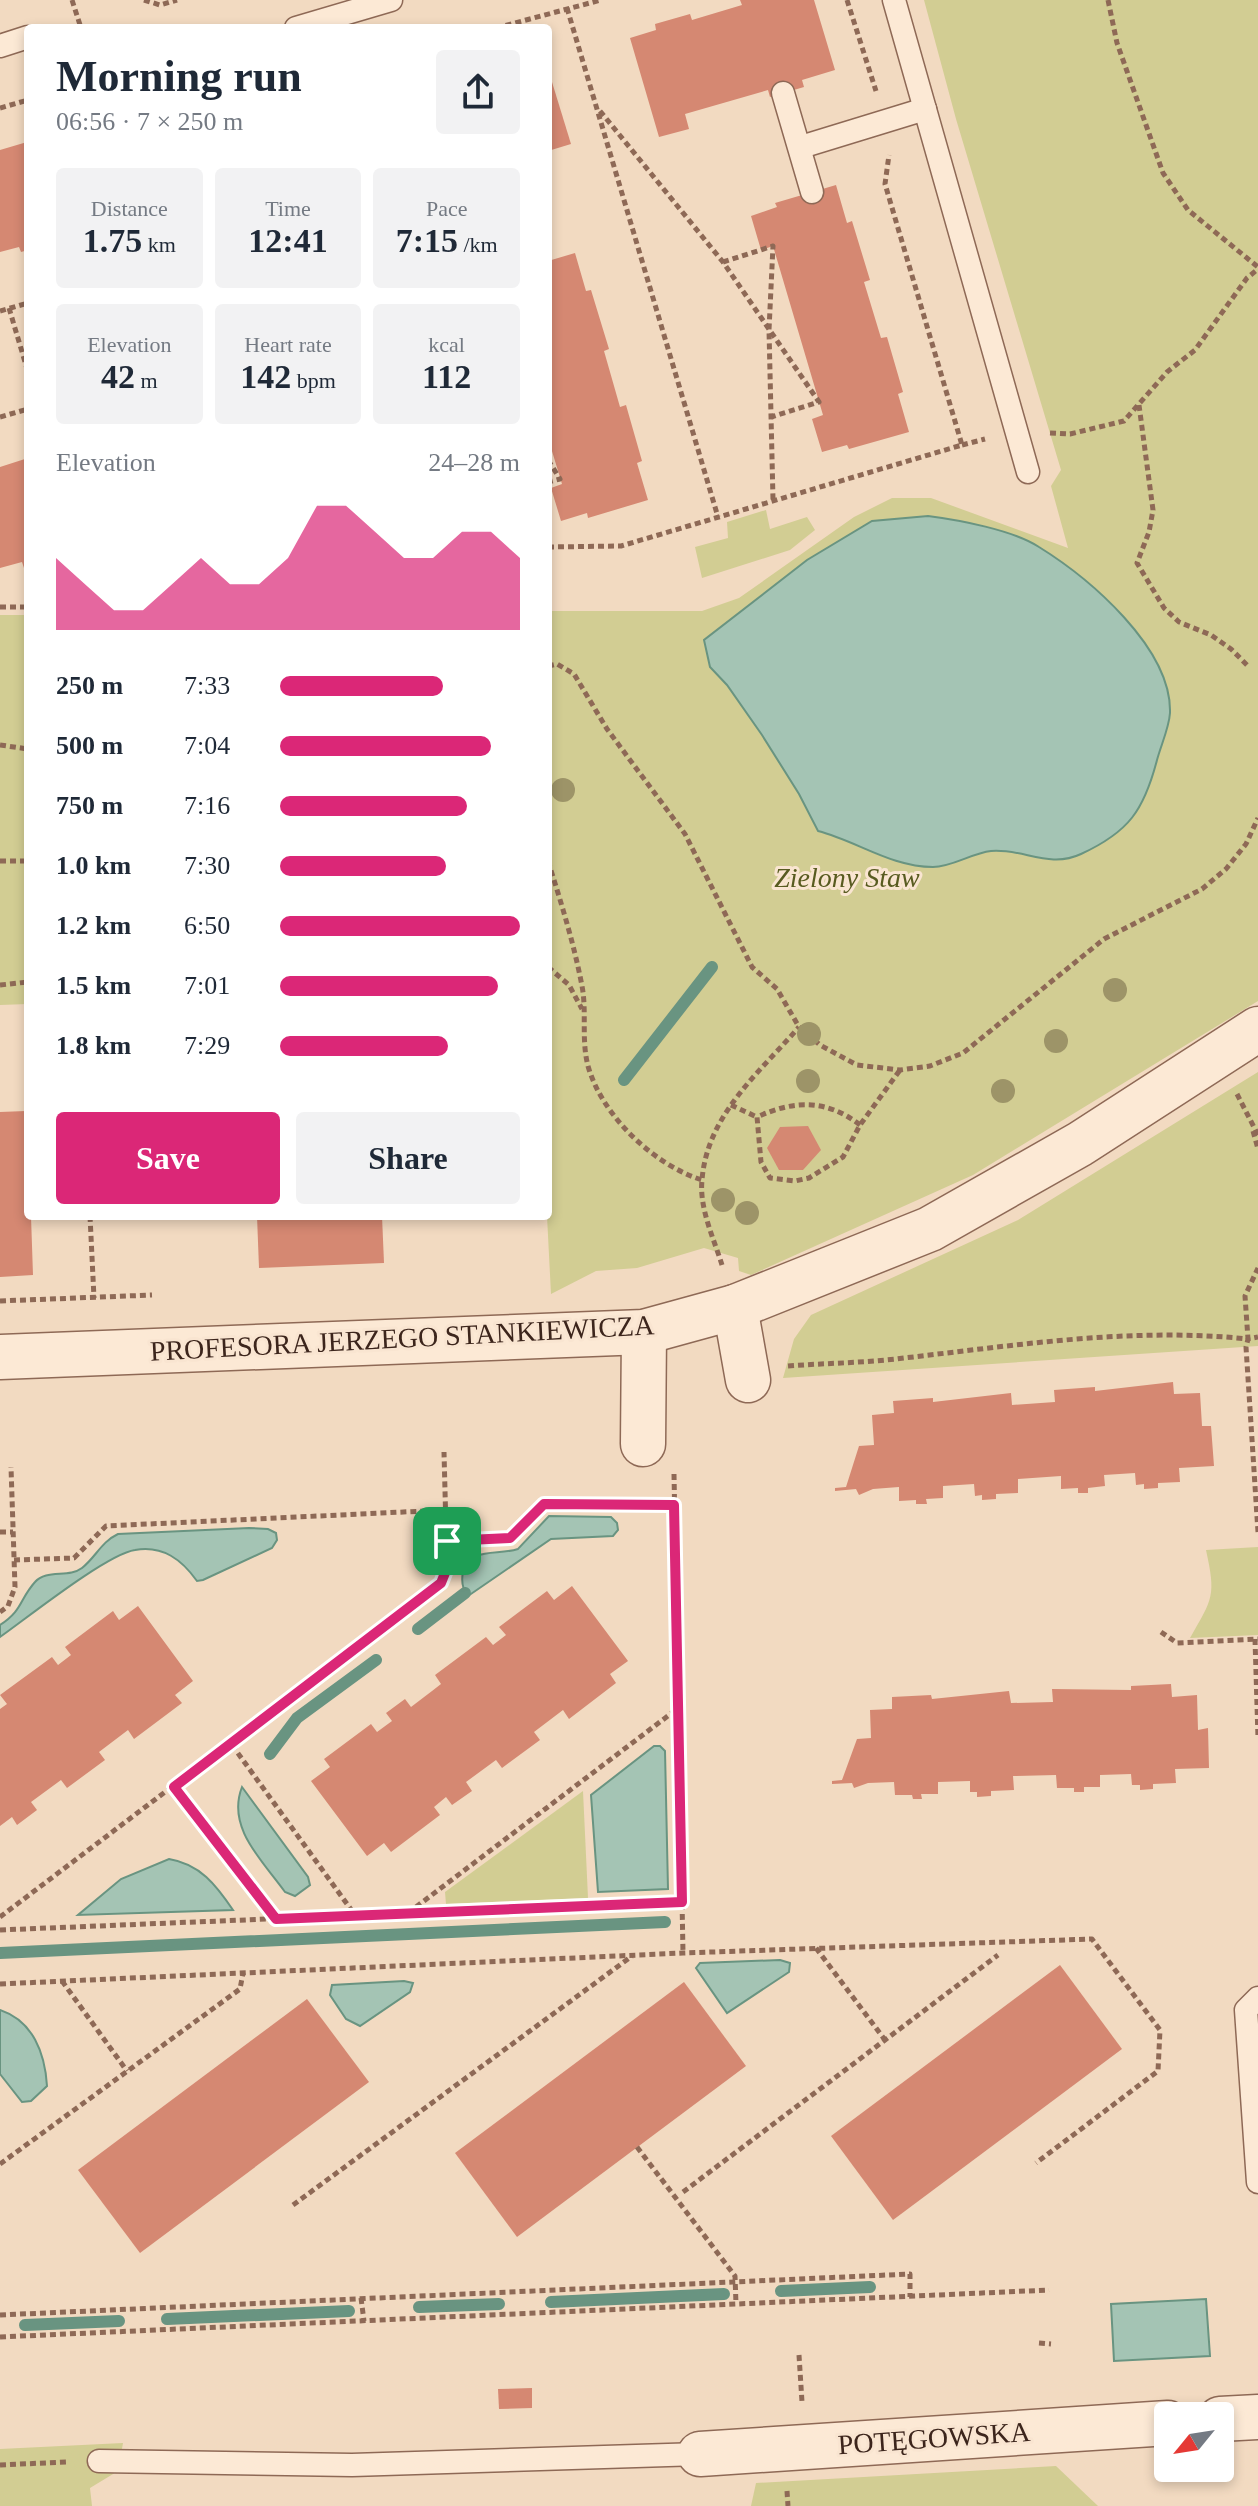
<!DOCTYPE html>
<meta charset="utf-8">
<style>
:root{--surface:#fff;--page:#f2f2f3;--text:#1f2937;--muted:#747a83;--accent:#db2777}
body{margin:0;font-family:"Times New Roman",serif;background:var(--page);color:var(--text);height:100vh;display:flex;flex-direction:column;font-size:30px;white-space:nowrap}
*{box-sizing:border-box;margin:0}
p{font-size:26px;color:var(--muted)}
.icon{flex:none;width:44px;height:44px;fill:none;stroke:currentColor;stroke-width:2;stroke-linecap:round;stroke-linejoin:round}
.map{position:relative;flex:1;overflow:hidden}
.drawer{position:absolute;left:24px;top:24px;width:528px;height:1196px;display:flex;flex-direction:column;background:var(--surface);border-radius:8px;box-shadow:0 4px 12px #0003}
.drawer>*{flex:none}
.needle{width:52px;rotate:240deg}
.buttons{position:absolute;left:1154px;top:2402px;display:grid;gap:16px}
.buttons a{display:grid;place-items:center;width:80px;height:80px;border-radius:8px;background:var(--surface);box-shadow:0 4px 12px #0003;font-size:40px}
.pin{position:absolute;display:grid;place-items:center;width:68px;height:68px;color:#fff;margin:-34px;border-radius:16px;box-shadow:0 4px 12px #0006}
.round{display:grid;place-items:center;flex:none;width:84px;height:84px;border-radius:8px;background:var(--page)}
.head{display:flex;align-items:center;justify-content:space-between;height:136px;padding:0 32px}
h1{font-size:44px;font-weight:600;line-height:60px}
.figures{display:grid;grid-template-columns:repeat(3,1fr);gap:12px;height:136px;padding:8px 32px}
.figures div{display:grid;align-content:center;border-radius:8px;background:var(--page);text-align:center}
.figures b{font-size:34px;font-weight:600}
.figures small{font-size:22px;font-weight:400}
.figures p{font-size:22px}
.chart{height:224px;padding:16px 32px}
.chart p{display:flex;justify-content:space-between}
.chart svg{width:100%;height:144px;margin-top:8px;fill:var(--accent);opacity:.7}
.primary-button{display:flex;gap:16px;margin-top:auto;padding:16px 32px}
.primary-button a{flex:1;height:92px;border-radius:8px;background:var(--accent);color:#fff;font-size:32px;font-weight:600;line-height:92px;text-align:center}
.primary-button a+a{background:var(--page);color:var(--text)}
ul{padding:0 32px;list-style:none;font-size:26px}
li{display:grid;grid-template-columns:128px 96px 1fr;align-items:center;height:60px}
li i{height:20px;border-radius:10px;background:var(--accent)}
.map>svg:first-child{display:block}
.green{fill:#d2cd93}
.water{fill:#a4c4b4;stroke:#699481;stroke-width:2}
.lines{fill:none;stroke-linecap:round;stroke-linejoin:round}
.stream{stroke:#699481;stroke-width:12}
.building{fill:#d58872}
.lane-casing{stroke:#8e6956;stroke-width:25}
.street-casing{stroke:#8e6956;stroke-width:47}
.path{stroke:#8e6956;stroke-width:5;stroke-dasharray:6 4;stroke-linecap:butt}
.lane{stroke:#fce9d5;stroke-width:22}
.street{stroke:#fce9d5;stroke-width:44}
.tree{fill:#9d9468}
.route-casing{stroke:#fff;stroke-width:16}
.route{stroke:#db2777;stroke-width:10}
.labels{text-anchor:middle;dominant-baseline:central;stroke-width:6;stroke-linejoin:round;paint-order:stroke}
.park-label{font-size:28px;font-style:italic;fill:#585b20;stroke:#f9e5d1}
.street-label{font-size:28px;fill:#3c251c;stroke:#f9e5d1}
</style>
<div class="map">
<svg width="1258" height="2506" viewBox="0 0 1258 2506">
<rect width="100%" height="100%" fill="#f2dac1"/>
<g class="green">
<path d="M 924,0 L 1258,0 L 1258,1001 L 973,1175 L 751,1275 L 739,1271 L 738,1258 L 704,1248 L 637,1268 L 596,1271 L 551,1294 L 547,1216 L 548,611 L 702,611 L 739,598 L 854,517 L 892,498 L 931,498 L 1068,548 L 1051,486 L 1061,470 L 956,119 Z"/>
<path d="M 766,510 L 770,529 L 807,517 L 815,530 L 790,550 L 702,578 L 695,547 L 728,538 L 727,522 Z"/>
<path d="M 0,615 L 28,615 L 28,1004 L 0,1005 Z"/>
<path d="M 1258,1072 L 1258,1346 L 783,1378 L 794,1339 L 811,1315 L 1018,1220 Z"/>
<path d="M 1258,1547 L 1258,1635 L 1190,1638 C 1213,1598 1216,1596 1206,1550 Z"/>
<path d="M 583,1791 L 588,1898 L 446,1904 L 445,1892 Z"/>
<path d="M 123,2443 L 118,2471 L 90,2488 L 92,2506 L 0,2506 L 0,2449 Z"/>
<path d="M 1056,2466 L 1098,2506 L 751,2506 L 756,2483 Z"/>
</g>
<g class="water">
<path d="M 928,516 C 959,520 1013,530 1039,547 C 1089,578 1172,648 1170,713 C 1169,728 1161,745 1157,760 C 1144,810 1129,832 1081,854 C 1049,869 1023,848 991,851 C 972,853 952,867 933,867 C 891,867 857,841 818,831 L 799,794 L 762,735 L 727,685 L 710,667 L 704,640 L 807,560 L 872,521 Z"/>
<path d="M 549,1516 L 611,1517 L 617,1523 L 618,1530 L 613,1536 L 551,1539 L 468,1596 C 462,1589 461,1582 463,1572 C 471,1546 497,1556 518,1549 Z"/>
<path d="M 249,1528 L 268,1529 L 276,1533 L 277,1540 L 272,1548 L 203,1580 L 197,1581 C 182,1560 163,1545 135,1550 C 107,1554 27,1618 0,1637 L 0,1625 C 23,1610 19,1600 35,1582 C 46,1569 69,1578 82,1568 C 96,1557 101,1542 118,1534 Z"/>
<path d="M 654,1746 L 660,1746 L 665,1751 L 668,1889 L 598,1892 L 591,1795 Z"/>
<path d="M 242,1787 L 308,1877 L 310,1885 L 295,1896 L 285,1892 C 263,1861 226,1828 242,1787 Z"/>
<path d="M 169,1859 C 200,1864 216,1885 233,1910 L 78,1915 L 121,1879 Z"/>
<path d="M 780,1960 L 790,1963 L 789,1972 L 727,2013 L 696,1968 L 700,1963 Z"/>
<path d="M 404,1981 L 413,1983 L 410,1992 L 360,2026 L 346,2019 L 330,1995 L 332,1985 Z"/>
<path d="M 0,2010 C 33,2021 45,2053 47,2086 L 31,2101 L 22,2102 L 0,2074 Z"/>
<path d="M 1206,2299 L 1210,2356 L 1114,2361 L 1111,2304 Z"/>
</g>
<g class="lines">
<g class="stream">
<path d="M 624,1080 L 712,967"/>
<path d="M 418,1629 L 465,1593"/>
<path d="M 270,1754 L 297,1718 L 376,1660"/>
<path d="M 0,1953 L 665,1922"/>
<path d="M 781,2291 L 870,2287"/>
<path d="M 551,2302 L 724,2294"/>
<path d="M 419,2307 L 499,2304"/>
<path d="M 167,2319 L 349,2311"/>
<path d="M 25,2325 L 119,2321"/>
</g>
</g>
<g class="building">
<path d="M 740,0 L 814,0 L 835,70 L 802,80 L 804,87 L 770,97 L 768,90 L 685,114 L 689,129 L 659,137 L 630,38 L 656,30 L 655,24 L 690,14 L 692,20 L 742,5 Z"/>
<path d="M 548,69 L 571,144 L 548,151 Z"/>
<path d="M 27,142 L 28,250 L 21,252 L 19,247 L 0,252 L 0,150 Z"/>
<path d="M 836,185 L 847,223 L 852,221 L 870,280 L 864,282 L 881,338 L 887,337 L 903,392 L 898,394 L 909,432 L 849,449 L 847,445 L 822,452 L 812,419 L 823,415 L 773,246 L 761,250 L 751,216 L 777,207 L 775,203 Z"/>
<path d="M 575,253 L 586,291 L 591,290 L 609,349 L 604,351 L 620,407 L 626,405 L 642,461 L 637,463 L 648,500 L 588,518 L 587,513 L 561,521 L 551,488 L 562,484 L 548,438 L 548,261 Z"/>
<path d="M 28,458 L 28,566 L 24,568 L 22,562 L 0,568 L 0,467 Z"/>
<path d="M 26,1111 L 28,1216 L 31,1216 L 33,1275 L 0,1277 L 0,1112 Z"/>
<path d="M 808,1126 L 821,1150 L 803,1170 L 779,1170 L 767,1148 L 780,1127 Z"/>
<path d="M 257,1216 L 382,1216 L 384,1263 L 259,1268 Z"/>
<path d="M 1173,1382 L 1174,1394 L 1200,1393 L 1202,1426 L 1211,1426 L 1214,1466 L 1179,1468 L 1180,1482 L 1158,1483 L 1158,1488 L 1144,1489 L 1144,1484 L 1136,1485 L 1135,1473 L 1104,1475 L 1105,1486 L 1088,1488 L 1088,1493 L 1078,1493 L 1078,1488 L 1061,1489 L 1061,1476 L 1018,1479 L 1018,1493 L 996,1494 L 996,1499 L 982,1500 L 982,1495 L 975,1496 L 974,1484 L 943,1486 L 943,1498 L 926,1499 L 927,1504 L 916,1504 L 916,1500 L 899,1501 L 899,1487 L 873,1489 L 859,1495 L 856,1489 L 835,1491 L 835,1488 L 846,1487 L 859,1446 L 874,1445 L 872,1415 L 894,1413 L 893,1401 L 933,1398 L 933,1402 L 1011,1393 L 1012,1405 L 1055,1402 L 1054,1390 L 1095,1387 L 1095,1391 Z"/>
<path d="M 572,1586 L 628,1661 L 610,1674 L 616,1683 L 569,1719 L 563,1710 L 534,1732 L 540,1740 L 502,1768 L 496,1760 L 466,1782 L 472,1791 L 452,1805 L 446,1797 L 434,1807 L 440,1815 L 391,1852 L 384,1843 L 367,1856 L 311,1781 L 330,1767 L 324,1759 L 371,1724 L 377,1732 L 392,1721 L 386,1713 L 405,1699 L 411,1707 L 432,1691 L 441,1684 L 435,1675 L 486,1637 L 493,1645 L 506,1635 L 499,1627 L 547,1591 L 554,1600 Z"/>
<path d="M 138,1606 L 193,1681 L 175,1695 L 182,1703 L 134,1739 L 128,1730 L 99,1752 L 105,1760 L 67,1788 L 61,1780 L 31,1802 L 37,1810 L 17,1825 L 12,1817 L 0,1826 L 0,1709 L 7,1704 L 0,1695 L 52,1657 L 58,1665 L 71,1655 L 65,1647 L 113,1611 L 119,1620 Z"/>
<path d="M 1171,1684 L 1172,1697 L 1197,1695 L 1198,1730 L 1208,1728 L 1209,1768 L 1175,1769 L 1176,1783 L 1153,1784 L 1153,1789 L 1140,1790 L 1140,1785 L 1132,1785 L 1131,1774 L 1100,1775 L 1100,1787 L 1084,1787 L 1084,1792 L 1074,1792 L 1074,1788 L 1057,1788 L 1056,1775 L 1013,1776 L 1014,1790 L 991,1791 L 991,1796 L 977,1797 L 977,1792 L 970,1792 L 970,1781 L 938,1782 L 938,1794 L 921,1794 L 922,1799 L 913,1799 L 912,1795 L 895,1795 L 894,1782 L 868,1783 L 854,1788 L 852,1783 L 832,1784 L 832,1781 L 842,1780 L 857,1739 L 871,1738 L 870,1710 L 892,1709 L 892,1697 L 931,1695 L 932,1699 L 1009,1691 L 1011,1703 L 1053,1702 L 1052,1689 L 1131,1690 L 1131,1686 Z"/>
<path d="M 1060,1965 L 1122,2049 L 893,2220 L 831,2136 Z"/>
<path d="M 684,1982 L 746,2066 L 517,2237 L 455,2153 Z"/>
<path d="M 307,1999 L 369,2082 L 140,2253 L 78,2170 Z"/>
<path d="M 532,2388 L 532,2408 L 499,2409 L 498,2389 Z"/>
</g>
<g class="lines">
<defs>
<g id="lane">
<path d="M 894,0 L 1028,472"/>
<path d="M 296,28 L 391,0"/>
<path d="M 0,46 L 28,37"/>
<path d="M 783,93 L 812,192"/>
<path d="M 801,147 L 925,109"/>
<path d="M 1258,1998 L 1246,2010 L 1258,2182"/>
<path d="M 99,2461 L 352,2465 L 700,2454"/>
</g>
<g id="street">
<path d="M 735,1307 L 748,1380"/>
<path d="M 0,1357 L 644,1332 L 735,1307 L 930,1229 L 1080,1144 L 1258,1029"/>
<path d="M 643,1444 L 644,1332"/>
<path d="M 1220,2419 L 1258,2417"/>
<path d="M 700,2454 L 1168,2423"/>
</g>
</defs>
<use href="#lane" class="lane-casing"/>
<use href="#street" class="street-casing"/>
<g class="path">
<path d="M 72,0 L 81,28"/>
<path d="M 144,0 L 160,5 L 177,0"/>
<path d="M 847,0 L 876,91"/>
<path d="M 1108,0 L 1117,43 L 1163,173 L 1188,210 L 1258,267"/>
<path d="M 567,8 L 718,517"/>
<path d="M 496,28 L 601,0"/>
<path d="M 0,108 L 28,100"/>
<path d="M 600,111 L 723,262 L 819,402 L 771,417"/>
<path d="M 723,262 L 773,246 L 769,330 L 773,500"/>
<path d="M 9,308 L 28,372"/>
<path d="M 0,311 L 28,303"/>
<path d="M 1139,405 L 1153,510 L 1149,532 L 1137,563 L 1164,608 L 1179,622 L 1211,635 L 1231,649 L 1249,667"/>
<path d="M 0,417 L 28,409"/>
<path d="M 1050,433 L 1070,434 L 1124,421 L 1167,372 L 1195,350 L 1247,278 L 1258,269"/>
<path d="M 962,445 L 985,439"/>
<path d="M 548,460 L 560,479 L 548,482"/>
<path d="M 548,547 L 621,546 L 962,445 L 885,184 L 889,155"/>
<path d="M 0,607 L 28,607"/>
<path d="M 548,666 L 557,664 L 574,674 L 607,729 L 685,834 L 752,967 L 777,989 L 799,1027 L 820,1045 L 857,1065 L 900,1070 L 930,1066 L 963,1053 L 1104,939 L 1202,889 L 1226,869 L 1246,844 L 1258,818"/>
<path d="M 0,745 L 28,749"/>
<path d="M 0,861 L 28,861"/>
<path d="M 548,861 C 561,902 574,944 582,986 C 587,1012 581,1039 588,1066 C 602,1116 654,1165 702,1180"/>
<path d="M 548,967 L 569,985 L 582,1009"/>
<path d="M 0,985 L 28,982"/>
<path d="M 1237,1094 L 1258,1135"/>
<path d="M 731,1105 L 757,1117"/>
<path d="M 860,1125 C 827,1099 794,1100 757,1117 L 761,1162 L 770,1178 L 795,1181 L 809,1178 L 843,1157 L 860,1125 L 900,1070"/>
<path d="M 1253,1131 L 1258,1149"/>
<path d="M 90,1216 L 94,1298"/>
<path d="M 722,1265 C 714,1239 699,1208 702,1180 C 707,1115 759,1073 799,1027"/>
<path d="M 0,1301 L 152,1295"/>
<path d="M 788,1366 C 827,1363 866,1363 904,1358 C 1019,1345 1132,1327 1248,1339 L 1245,1296 L 1258,1268"/>
<path d="M 674,1474 L 683,1953"/>
<path d="M 0,1532 L 13,1532"/>
<path d="M 1258,1532 L 1246,1347 L 1248,1339 L 1258,1337"/>
<path d="M 447,1541 L 510,1538 L 544,1504 L 674,1505"/>
<path d="M 14,1560 L 74,1558 L 106,1526 L 446,1510"/>
<path d="M 0,1612 L 8,1606 L 15,1587 L 11,1467"/>
<path d="M 1161,1632 L 1177,1643 L 1258,1639"/>
<path d="M 1255,1639 L 1258,1738"/>
<path d="M 232,1745 L 355,1915"/>
<path d="M 174,1787 L 276,1918"/>
<path d="M 408,1913 L 677,1709"/>
<path d="M 0,1917 L 441,1583 L 447,1568 L 444,1452"/>
<path d="M 0,1930 L 682,1902"/>
<path d="M 816,1948 L 885,2040"/>
<path d="M 62,1981 L 127,2071"/>
<path d="M 0,1984 L 683,1953 L 1092,1939 L 1160,2030 L 1158,2071 L 1036,2163"/>
<path d="M 637,2147 L 735,2276 L 736,2304"/>
<path d="M 0,2164 L 240,1989 L 243,1973"/>
<path d="M 683,2192 L 998,1955"/>
<path d="M 293,2205 L 632,1956"/>
<path d="M 361,2298 L 364,2321"/>
<path d="M 0,2315 L 910,2274 L 910,2297"/>
<path d="M 0,2337 L 1049,2290"/>
<path d="M 1039,2343 L 1051,2344"/>
<path d="M 799,2355 L 802,2402"/>
<path d="M 0,2465 L 66,2462"/>
<path d="M 787,2491 L 788,2506"/>
</g>
<use href="#lane" class="lane"/>
<use href="#street" class="street"/>
</g>
<g class="tree">
<circle cx="563" cy="790" r="12"/>
<circle cx="1115" cy="990" r="12"/>
<circle cx="809" cy="1034" r="12"/>
<circle cx="1056" cy="1041" r="12"/>
<circle cx="808" cy="1081" r="12"/>
<circle cx="1003" cy="1091" r="12"/>
<circle cx="723" cy="1200" r="12"/>
<circle cx="747" cy="1213" r="12"/>
</g>
<g class="lines">
<defs>
<path id="route" d="M 544,1504 L 674,1505 L 682,1902 L 276,1919 L 174,1787 L 441,1583 L 447,1568 L 447,1541 L 510,1538 Z"/>
</defs>
<use href="#route" class="route-casing"/>
<use href="#route" class="route"/>
</g>
<g class="labels">
<g class="park-label">
<text x="847" y="877">Zielony Staw</text>
</g>
<g class="street-label">
<text transform="translate(402 1338) rotate(-3)">PROFESORA JERZEGO STANKIEWICZA</text>
<text transform="translate(934 2438) rotate(-4)">POTĘGOWSKA</text>
</g>
</g>
</svg>
<div class="buttons">
<a><svg class="needle" viewBox="-14 -14 28 28"><path d="M0-13l5 13h-10z" fill="#e53935"/><path d="M0 13l5-13h-10z" fill="#747a83"/></svg></a>
</div>
<div class="pin" style="left:447px;top:1541px;background:#1e9e55"><svg class="icon" aria-label="arrive" viewBox="0 0 24 24"><path d="M6 21V4h12l-3 4 3 4H6"/></svg></div>
<section class="drawer">
<div class="head"><div><h1>Morning run</h1><p>06:56 · 7 × 250 m</p></div><a class="round"><svg class="icon" aria-label="share" viewBox="0 0 24 24"><path d="M12 15V3M7 8l5-5 5 5M5 13v7h14v-7"/></svg></a></div>
<div class="figures">
<div><p>Distance</p><b>1.75<small> km</small></b></div>
<div><p>Time</p><b>12:41</b></div>
<div><p>Pace</p><b>7:15<small> /km</small></b></div>
</div>
<div class="figures">
<div><p>Elevation</p><b>42<small> m</small></b></div>
<div><p>Heart rate</p><b>142<small> bpm</small></b></div>
<div><p>kcal</p><b>112</b></div>
</div>
<div class="chart"><p><span>Elevation</span>24–28 m</p>
<svg viewBox="0 0 160 44" preserveAspectRatio="none"><path d="M0 44V22L10 30L20 38L30 38L40 30L50 22L60 30L70 30L80 22L90 6L100 6L110 14L120 22L130 22L140 14L150 14L160 22V44z"/></svg>
</div>
<ul>
<li><b>250 m</b>7:33<i style="width:68%"></i></li>
<li><b>500 m</b>7:04<i style="width:88%"></i></li>
<li><b>750 m</b>7:16<i style="width:78%"></i></li>
<li><b>1.0 km</b>7:30<i style="width:69%"></i></li>
<li><b>1.2 km</b>6:50<i style="width:100%"></i></li>
<li><b>1.5 km</b>7:01<i style="width:91%"></i></li>
<li><b>1.8 km</b>7:29<i style="width:70%"></i></li>
</ul>
<div class="primary-button"><a>Save</a><a>Share</a></div>
</section>
</div>
